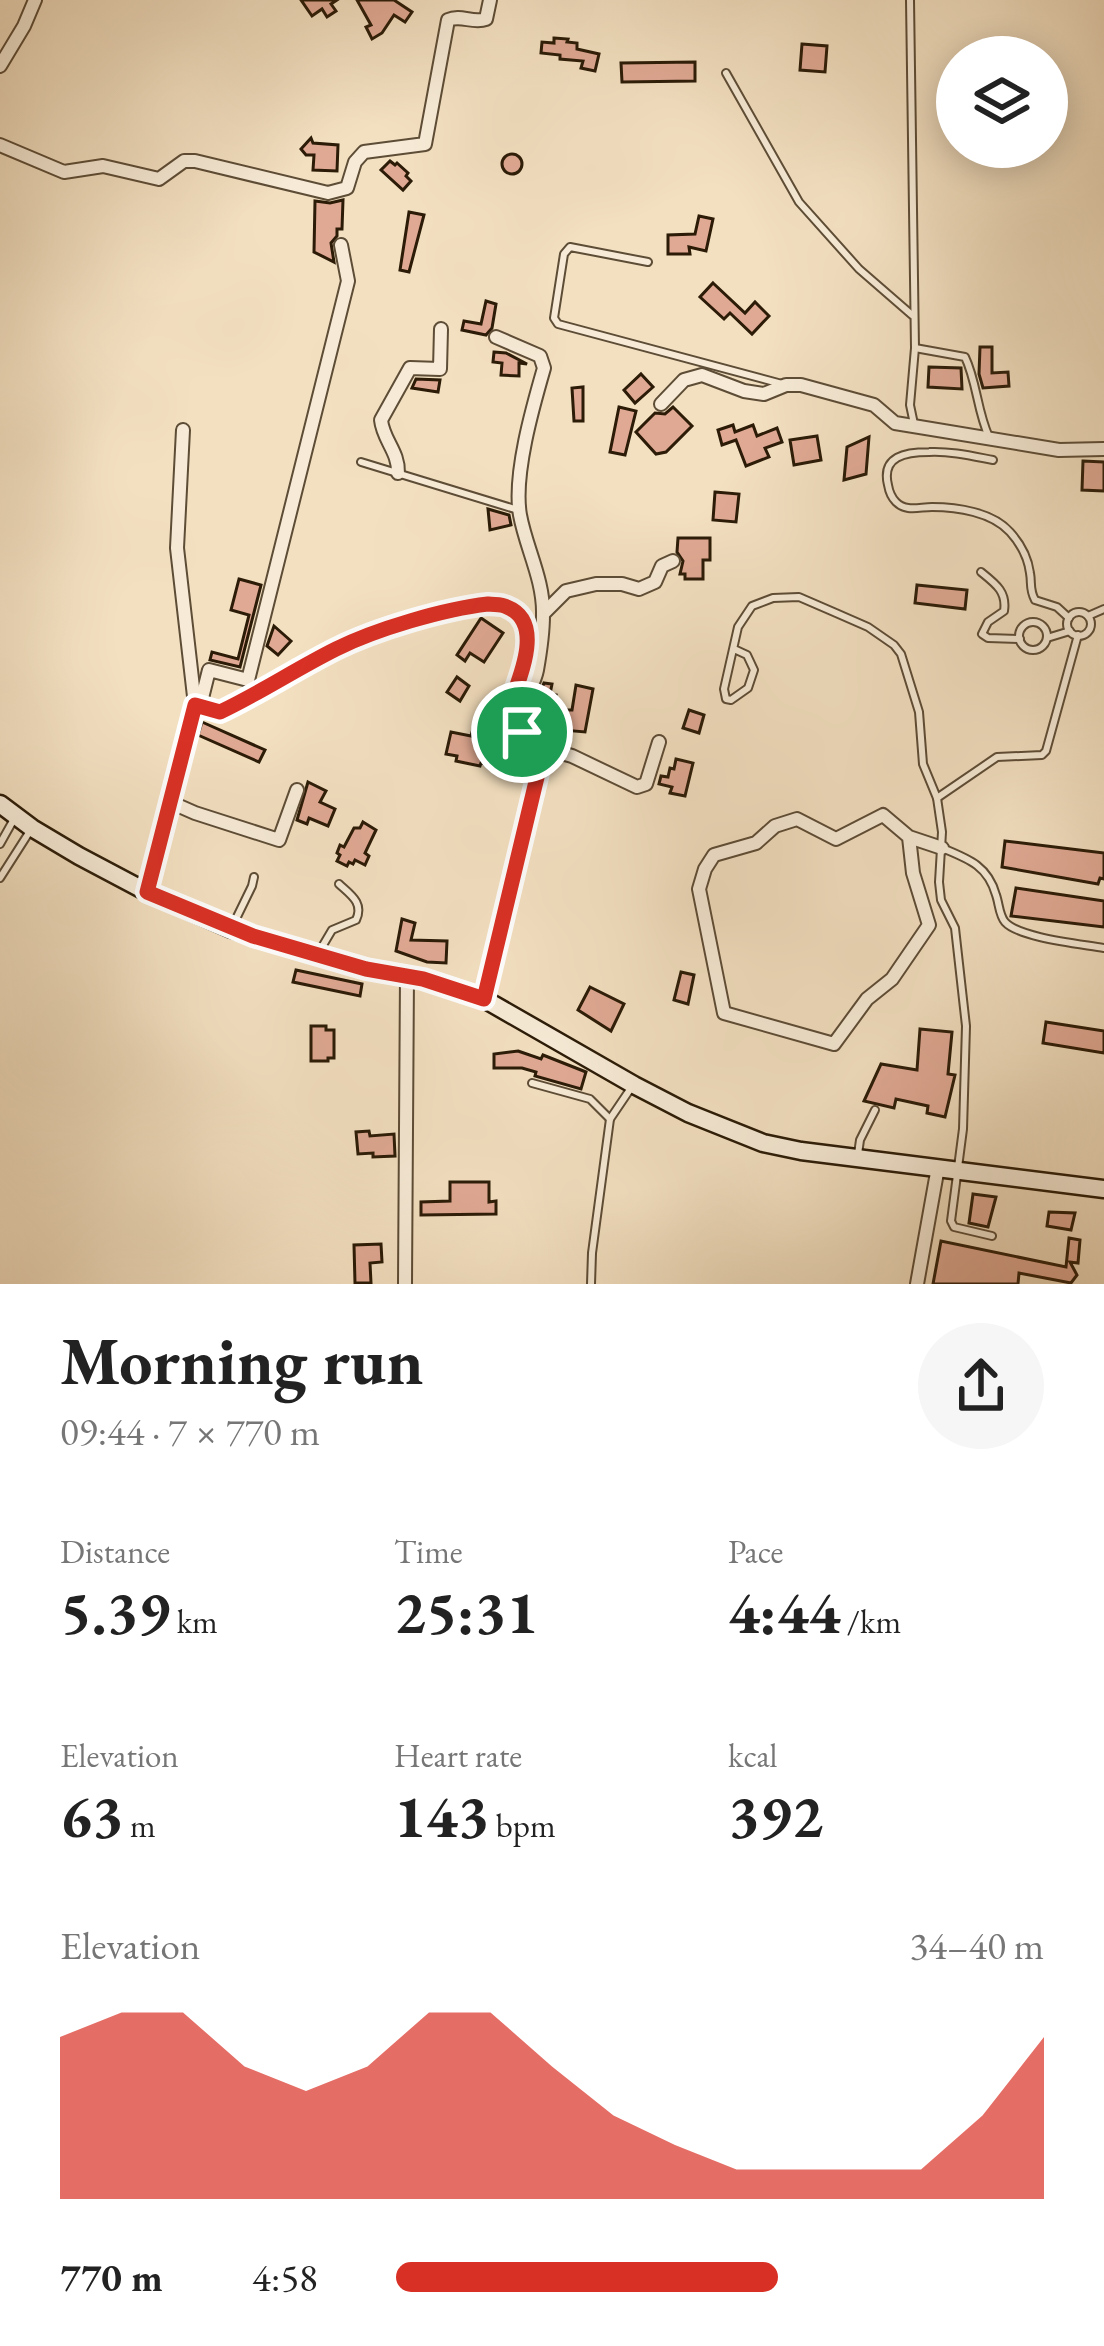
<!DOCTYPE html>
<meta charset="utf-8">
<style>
:root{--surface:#fff;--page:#f6f6f6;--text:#222;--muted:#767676;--accent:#d93025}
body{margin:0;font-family:"EB Garamond",serif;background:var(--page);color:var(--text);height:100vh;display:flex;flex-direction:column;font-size:45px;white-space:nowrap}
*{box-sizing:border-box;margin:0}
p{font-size:39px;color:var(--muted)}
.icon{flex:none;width:66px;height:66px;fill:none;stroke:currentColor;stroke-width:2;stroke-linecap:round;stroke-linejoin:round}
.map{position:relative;height:1284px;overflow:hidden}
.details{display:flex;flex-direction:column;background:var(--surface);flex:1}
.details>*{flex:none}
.tools{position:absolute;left:936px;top:36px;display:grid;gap:24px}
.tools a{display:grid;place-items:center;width:132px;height:132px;border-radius:50%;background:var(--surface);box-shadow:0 6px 30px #0003;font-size:60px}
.pin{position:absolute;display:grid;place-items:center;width:102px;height:102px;color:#fff;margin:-51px;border:6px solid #fff;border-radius:50%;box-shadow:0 3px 12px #0007}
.round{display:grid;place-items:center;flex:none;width:126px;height:126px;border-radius:63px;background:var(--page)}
.overview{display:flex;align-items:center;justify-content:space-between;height:204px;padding:0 60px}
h1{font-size:66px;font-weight:700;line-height:90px}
.metrics{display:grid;grid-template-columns:repeat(3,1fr);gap:18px;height:204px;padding:12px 60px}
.metrics div{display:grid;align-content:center}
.metrics b{font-size:60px;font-weight:700}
.metrics small{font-size:33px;font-weight:400}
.metrics p{font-size:33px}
.chart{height:336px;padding:24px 60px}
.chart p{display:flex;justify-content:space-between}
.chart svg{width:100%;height:216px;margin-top:12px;fill:var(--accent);opacity:.7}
ul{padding:0 60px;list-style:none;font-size:39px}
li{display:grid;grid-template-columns:192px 144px 1fr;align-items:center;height:90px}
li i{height:30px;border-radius:15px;background:var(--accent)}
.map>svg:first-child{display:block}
.building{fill:#e0a994;stroke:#2b1b07;stroke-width:3}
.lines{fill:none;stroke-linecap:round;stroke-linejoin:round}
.service-casing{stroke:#5d4c36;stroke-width:10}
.minor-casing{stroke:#5d4c36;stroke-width:16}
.secondary-casing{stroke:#2b1b07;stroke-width:21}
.service{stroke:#f7ebd7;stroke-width:6}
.minor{stroke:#f7ebd7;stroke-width:12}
.secondary{stroke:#f7ebd7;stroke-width:16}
.route-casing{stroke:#fff;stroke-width:24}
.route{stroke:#d93025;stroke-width:15}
</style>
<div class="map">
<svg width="1104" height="1284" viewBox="0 0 1104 1284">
<rect width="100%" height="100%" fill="#f3e0c1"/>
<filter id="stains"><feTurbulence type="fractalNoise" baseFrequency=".00167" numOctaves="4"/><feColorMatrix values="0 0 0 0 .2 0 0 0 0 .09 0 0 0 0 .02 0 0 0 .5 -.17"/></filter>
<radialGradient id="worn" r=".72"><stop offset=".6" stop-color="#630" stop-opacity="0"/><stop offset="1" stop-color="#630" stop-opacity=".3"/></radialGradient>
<g class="building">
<path d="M 301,0 L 337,0 L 331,4 L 336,11 L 327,17 L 322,9 L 312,16 Z"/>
<path d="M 357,0 L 394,0 L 412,12 L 405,22 L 394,15 L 382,33 L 372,39 L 366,27 L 371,25 Z"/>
<path d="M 554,38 L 568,39 L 567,42 L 577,43 L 577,49 L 599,54 L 595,71 L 581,68 L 583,61 L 560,59 L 560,55 L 541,53 L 542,42 L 554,43 Z"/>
<path d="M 802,44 L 827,46 L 825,72 L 800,70 Z"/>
<path d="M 695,62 L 695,81 L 622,82 L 621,63 Z"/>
<path d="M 311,138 L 313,143 L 338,145 L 337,171 L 313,170 L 314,155 L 306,155 L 301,149 Z"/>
<circle cx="512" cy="164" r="10"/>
<path d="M 390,161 L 395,165 L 397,163 L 408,173 L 406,176 L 411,181 L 403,190 L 381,170 Z"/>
<path d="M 343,200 L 342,229 L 337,229 L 337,236 L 331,243 L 334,262 L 314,252 L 315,201 L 330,203 Z"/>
<path d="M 409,212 L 424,215 L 409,272 L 400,270 Z"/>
<path d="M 699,216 L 713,219 L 706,251 L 689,247 L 690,254 L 668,254 L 668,235 L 695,234 Z"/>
<path d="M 713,283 L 745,313 L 755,302 L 769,316 L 752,334 L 730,313 L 724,319 L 700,297 Z"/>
<path d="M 486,301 L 496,304 L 492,328 L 486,335 L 462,330 L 464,321 L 481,324 Z"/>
<path d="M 980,347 L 992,347 L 992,373 L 1008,372 L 1009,386 L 983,388 L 979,374 Z"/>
<path d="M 494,352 L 506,353 L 527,364 L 519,363 L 519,376 L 501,375 L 502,363 L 493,362 Z"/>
<path d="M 929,367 L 961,368 L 962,389 L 928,387 Z"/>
<path d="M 641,374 L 653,387 L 635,403 L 624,390 Z"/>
<path d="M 416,379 L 440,380 L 438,392 L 412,388 Z"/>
<path d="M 583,387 L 583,421 L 574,421 L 572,388 Z"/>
<path d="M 619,407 L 636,411 L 625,455 L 610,452 Z"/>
<path d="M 673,407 L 692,426 L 666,452 L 656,454 L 636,432 L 655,413 L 665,414 Z"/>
<path d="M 733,425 L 735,432 L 753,425 L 757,436 L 777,428 L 782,442 L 765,448 L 769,457 L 746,466 L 736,440 L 722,445 L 718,430 Z"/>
<path d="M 817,436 L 821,460 L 794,465 L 790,440 Z"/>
<path d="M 869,437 L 866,474 L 844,480 L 847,447 Z"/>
<path d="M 1083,461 L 1104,462 L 1104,491 L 1082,490 Z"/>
<path d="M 715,492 L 739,494 L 736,522 L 713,520 Z"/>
<path d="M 488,509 L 509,515 L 511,525 L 490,530 Z"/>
<path d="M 678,538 L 710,538 L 710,560 L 703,560 L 703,579 L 685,579 L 685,574 L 680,574 L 683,561 L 677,552 Z"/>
<path d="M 239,579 L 261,585 L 240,667 L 210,660 L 212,652 L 238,659 L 249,615 L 231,610 Z"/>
<path d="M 917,585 L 967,590 L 965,609 L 915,603 Z"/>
<path d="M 481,618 L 503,633 L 484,662 L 470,653 L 465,661 L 457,655 Z"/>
<path d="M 274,626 L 291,641 L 278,655 L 267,646 Z"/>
<path d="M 457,677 L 469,686 L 460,701 L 447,692 Z"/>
<path d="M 544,683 L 552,684 L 550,694 L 556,695 L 552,710 L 572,710 L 576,685 L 593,689 L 585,732 L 541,728 L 540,732 L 532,726 L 533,710 Z"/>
<path d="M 689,710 L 704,715 L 699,733 L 683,728 Z"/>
<path d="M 481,716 L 493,720 L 492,735 L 485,764 L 481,763 L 480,766 L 456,761 L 457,756 L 446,754 L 451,732 L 471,736 L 474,725 L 478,726 Z"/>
<path d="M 202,722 L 265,750 L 259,762 L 198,735 Z"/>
<path d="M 676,759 L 693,763 L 685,796 L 670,793 L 672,787 L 659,784 L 661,776 L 668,777 L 670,768 L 674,769 Z"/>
<path d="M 308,782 L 326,791 L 320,802 L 335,809 L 328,826 L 309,818 L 307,824 L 297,820 Z"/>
<path d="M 363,822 L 376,830 L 365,853 L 369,856 L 365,865 L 355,860 L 353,864 L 349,862 L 347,866 L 337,861 L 340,855 L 337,853 L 340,845 L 344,847 L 354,828 L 360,828 Z"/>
<path d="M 1005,841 L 1104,853 L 1104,879 L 1100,878 L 1098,884 L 1002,867 Z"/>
<path d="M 1016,888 L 1104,901 L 1104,927 L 1011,916 Z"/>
<path d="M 402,919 L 415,923 L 411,940 L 447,941 L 446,963 L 427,962 L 396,951 Z"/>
<path d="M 296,970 L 362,984 L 360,996 L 293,982 Z"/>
<path d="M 681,972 L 694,975 L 688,1004 L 674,1000 Z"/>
<path d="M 590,987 L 624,1004 L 611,1031 L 578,1010 Z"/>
<path d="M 1046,1022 L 1104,1031 L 1104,1053 L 1043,1043 Z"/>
<path d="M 311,1026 L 326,1026 L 326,1030 L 334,1030 L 334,1058 L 328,1058 L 328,1061 L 311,1061 Z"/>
<path d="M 920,1029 L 952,1032 L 948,1074 L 955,1075 L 945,1117 L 927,1113 L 928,1106 L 896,1099 L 894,1108 L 864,1101 L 881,1064 L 917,1070 Z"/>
<path d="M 518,1051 L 541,1059 L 543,1055 L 586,1072 L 581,1089 L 535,1076 L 536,1072 L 522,1068 L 494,1068 L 494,1054 Z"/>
<path d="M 369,1131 L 370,1136 L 394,1134 L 395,1156 L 373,1157 L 373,1153 L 358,1154 L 356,1132 Z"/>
<path d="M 450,1182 L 489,1182 L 489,1202 L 496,1201 L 496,1214 L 421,1215 L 421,1202 L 450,1201 Z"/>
<path d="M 973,1194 L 996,1197 L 988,1227 L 969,1223 Z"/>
<path d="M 1049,1212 L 1075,1213 L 1071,1230 L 1047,1226 Z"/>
<path d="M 1069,1238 L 1080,1240 L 1078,1263 L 1070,1262 L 1077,1275 L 1071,1283 L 1019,1273 L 1018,1284 L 933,1284 L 941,1241 L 1066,1267 Z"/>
<path d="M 381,1244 L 382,1262 L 370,1263 L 371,1283 L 355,1283 L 354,1245 Z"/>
</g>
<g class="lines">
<defs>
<g id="service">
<path d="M 910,0 L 915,348 L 910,405 L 914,424"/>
<path d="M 726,73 L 799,202 L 859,269 L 912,315"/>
<path d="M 648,262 L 570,247 L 564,254 L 554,318 L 558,324 L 782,384"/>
<path d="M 915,348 L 965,357 C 977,382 977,411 989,437"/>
<path d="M 993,460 C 972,456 951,451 929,452 C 906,452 881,456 888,485 C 889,491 892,498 896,502 C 906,512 919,507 932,507 C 957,507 992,512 1010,532 C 1020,543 1028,558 1030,573 C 1032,584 1029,589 1035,600 L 1057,607 L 1069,618"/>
<path d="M 361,462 L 518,510"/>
<path d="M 981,572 C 996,584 1007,592 1004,611 L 988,622 L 982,634 L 988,638 L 1020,639"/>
<circle cx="1079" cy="624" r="12"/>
<path d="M 1088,616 L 1104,609"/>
<circle cx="1033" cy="636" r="14"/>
<path d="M 1047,638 L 1070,631"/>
<path d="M 734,649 L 747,655 L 754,670 L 748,688 L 731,700 L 726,699 L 724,689 L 738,627 L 752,606 L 773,598 L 799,597 L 836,613 L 868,627 L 894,645 L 901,654 L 919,712 L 923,764 L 937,798 L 942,832 L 939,882 L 941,900 L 955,928 L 966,1026 L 963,1129 L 951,1221 L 954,1227 L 992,1236"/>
<path d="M 937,798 L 997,757 L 1042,755 L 1046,751 L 1078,635"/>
<path d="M 0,844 L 14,819"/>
<path d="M 942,848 C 969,859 988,866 996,895 C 999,903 999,915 1005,922 C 1019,938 1082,944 1104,948"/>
<path d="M 0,878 L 30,831"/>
<path d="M 233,925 L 252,886 L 254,877"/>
<path d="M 319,952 L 332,930 L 356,920 C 364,903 351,895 339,884"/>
<path d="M 532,1083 L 590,1099 L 610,1119"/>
<path d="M 858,1154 L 860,1140 L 875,1110"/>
<path d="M 591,1284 L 592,1253 L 610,1119 L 631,1088"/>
</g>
<g id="minor">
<path d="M 0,66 L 24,26 L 35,0"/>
<path d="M 0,145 L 64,172 L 103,166 L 159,179 L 184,161 L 195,161 L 328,193 L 347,188 L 355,162 L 364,152 L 425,144 L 448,20 C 461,14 473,24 486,19 L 490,0"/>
<path d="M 496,337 L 540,356 L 544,368 C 533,406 513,475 520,515 C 526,548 544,580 543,615 C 543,632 540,653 537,670 C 533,691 515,707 522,732"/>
<path d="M 661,404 L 684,380 L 702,375 L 744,391 L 764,394 L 786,385 L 801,385 L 874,405 L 895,423 L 1059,450 L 1104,449"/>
<path d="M 398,473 C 399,452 383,440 381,420 L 410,368 L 440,369 L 441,329"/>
<path d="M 543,614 L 566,591 L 596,584 L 622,584 L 639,589 L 655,582 L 662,566 L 673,561"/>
<path d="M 195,705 L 220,712 C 262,692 300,664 343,646 C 375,632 504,580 524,623 C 539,656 509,697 501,729 L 509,737 L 522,732"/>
<path d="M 200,706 L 209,670 L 248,680 L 348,281 L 341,245"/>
<path d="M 522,732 L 544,748 L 572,756 L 637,787 L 646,784 L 659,742"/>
<path d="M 170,802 L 195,813 L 279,840 L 297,790"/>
<path d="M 909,837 L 913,873 L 929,925 L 892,979 L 867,999 L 834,1044 L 724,1013 L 699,889 L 705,869 L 714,855 L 756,843 L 775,826 L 797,819 L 836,839 L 883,815 L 909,837 L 942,848"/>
<path d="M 147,892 L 195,705 L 177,548 L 183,430"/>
<path d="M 484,999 L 544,748"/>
<path d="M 405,1284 L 407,975"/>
<path d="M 917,1284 L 938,1167"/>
</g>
<path id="secondary" d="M 0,804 L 32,828 L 79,856 L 147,892 L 232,929 L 366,969 L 423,979 L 484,999 L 634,1085 L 688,1113 L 763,1143 L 801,1151 L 1104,1189"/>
</defs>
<use href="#service" class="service-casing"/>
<use href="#minor" class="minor-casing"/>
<use href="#secondary" class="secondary-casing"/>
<use href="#service" class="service"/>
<use href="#minor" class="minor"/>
<use href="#secondary" class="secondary"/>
</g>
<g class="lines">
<defs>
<path id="route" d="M 488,604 C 495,605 502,604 507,607 C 552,625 509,699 501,729 L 509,736 L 522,732 L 544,748 L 484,999 L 423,979 L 366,969 L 253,936 L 147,892 L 195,705 L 220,712 C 260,693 296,669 336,649 C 376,629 444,609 488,604 Z"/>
</defs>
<use href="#route" class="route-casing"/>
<use href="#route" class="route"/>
</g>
<rect width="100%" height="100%" filter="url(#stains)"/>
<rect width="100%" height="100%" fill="url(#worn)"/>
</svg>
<div class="tools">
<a><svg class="icon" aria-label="layers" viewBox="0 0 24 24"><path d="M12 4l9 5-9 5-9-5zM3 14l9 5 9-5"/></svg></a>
</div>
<div class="pin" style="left:522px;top:732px;background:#1e9e55"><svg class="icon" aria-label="arrive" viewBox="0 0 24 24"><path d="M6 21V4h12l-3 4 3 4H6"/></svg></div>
</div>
<section class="details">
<div class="overview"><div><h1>Morning run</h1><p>09:44 · 7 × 770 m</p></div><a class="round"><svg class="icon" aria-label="share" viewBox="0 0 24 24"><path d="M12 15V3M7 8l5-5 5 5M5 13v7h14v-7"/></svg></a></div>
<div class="metrics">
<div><p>Distance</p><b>5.39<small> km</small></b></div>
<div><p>Time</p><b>25:31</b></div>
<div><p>Pace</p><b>4:44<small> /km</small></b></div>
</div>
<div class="metrics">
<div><p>Elevation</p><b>63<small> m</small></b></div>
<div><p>Heart rate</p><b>143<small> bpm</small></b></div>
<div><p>kcal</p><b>392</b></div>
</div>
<div class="chart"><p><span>Elevation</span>34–40 m</p>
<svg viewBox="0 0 160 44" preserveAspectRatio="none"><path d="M0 44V11L10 6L20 6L30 17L40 22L50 17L60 6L70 6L80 17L90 27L100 33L110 38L120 38L130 38L140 38L150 27L160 11V44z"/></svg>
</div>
<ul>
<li><b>770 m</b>4:58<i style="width:59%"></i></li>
</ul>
</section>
